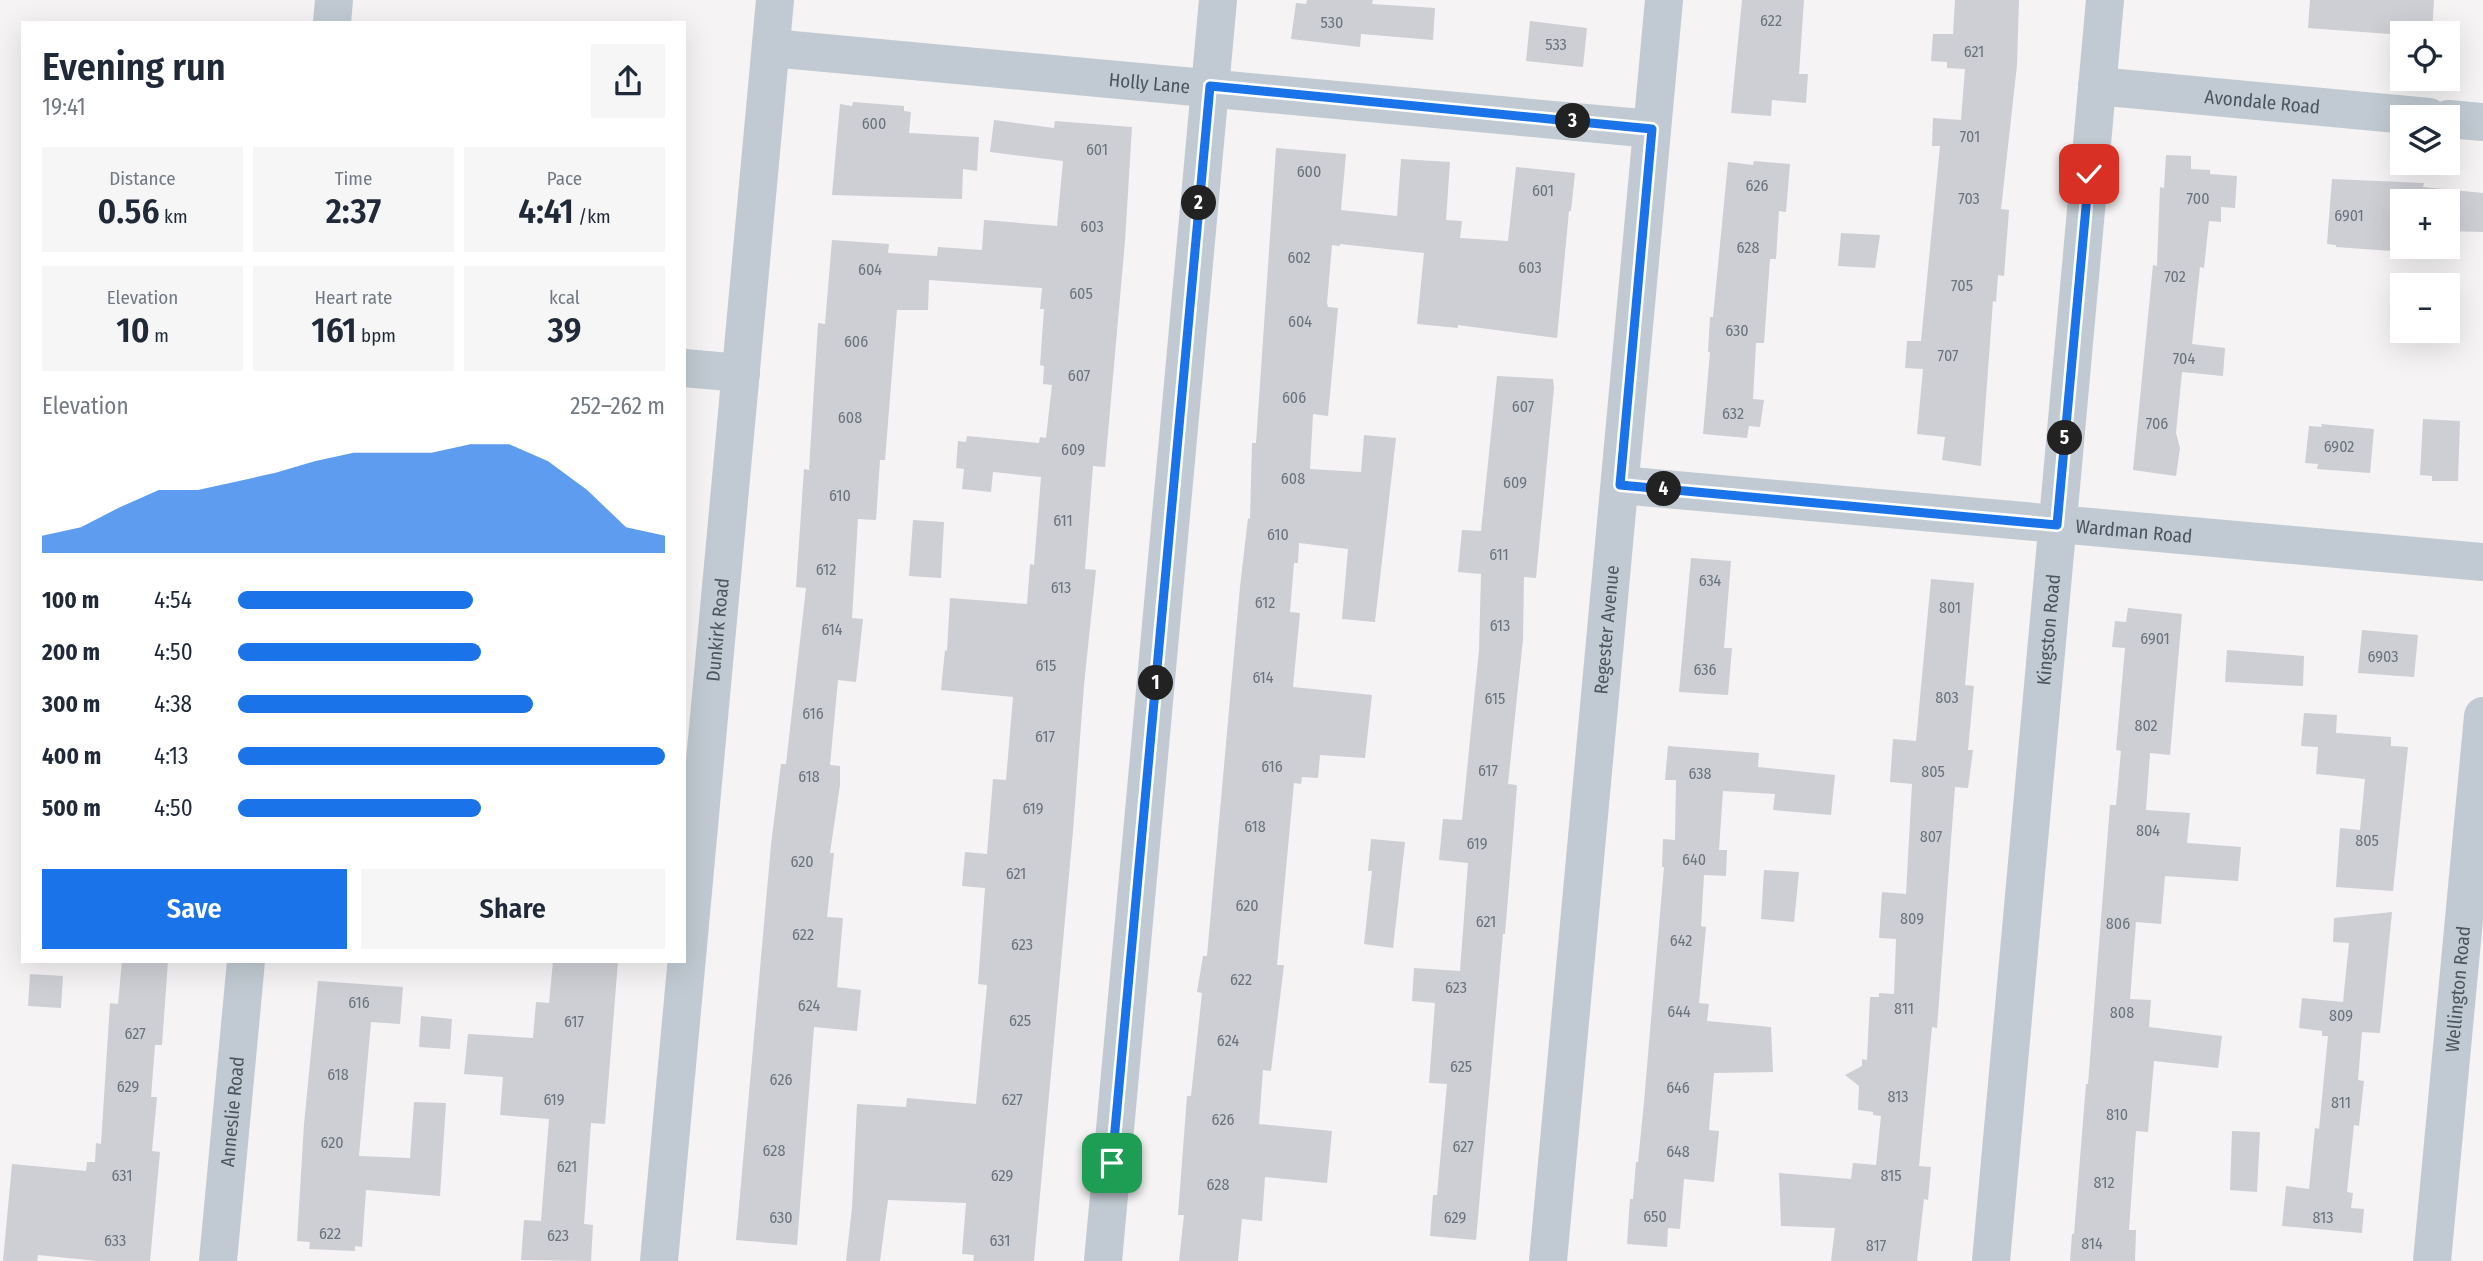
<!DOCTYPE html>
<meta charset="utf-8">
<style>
:root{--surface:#fff;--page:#f6f6f7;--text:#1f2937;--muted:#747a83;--accent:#1a73e8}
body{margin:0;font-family:"Fira Sans Condensed",sans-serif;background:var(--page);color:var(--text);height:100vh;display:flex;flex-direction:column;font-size:26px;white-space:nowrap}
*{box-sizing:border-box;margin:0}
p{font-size:23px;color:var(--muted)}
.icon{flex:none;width:38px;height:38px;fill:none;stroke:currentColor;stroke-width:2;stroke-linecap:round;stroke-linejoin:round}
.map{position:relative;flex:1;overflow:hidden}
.details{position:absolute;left:21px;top:21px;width:665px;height:942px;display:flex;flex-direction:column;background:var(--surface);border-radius:0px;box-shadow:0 7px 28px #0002}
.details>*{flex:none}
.tools{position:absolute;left:2390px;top:21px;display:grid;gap:14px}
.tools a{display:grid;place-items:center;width:70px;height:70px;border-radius:0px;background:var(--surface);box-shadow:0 7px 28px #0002;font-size:35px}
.pin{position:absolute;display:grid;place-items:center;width:60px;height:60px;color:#fff;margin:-30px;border-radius:14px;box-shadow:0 4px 10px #0006}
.km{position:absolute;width:35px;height:35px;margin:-18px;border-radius:50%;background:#222;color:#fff;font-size:19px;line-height:35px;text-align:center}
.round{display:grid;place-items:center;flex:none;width:74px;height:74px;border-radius:0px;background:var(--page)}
.summary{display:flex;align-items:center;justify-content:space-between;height:119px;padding:0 21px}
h1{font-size:38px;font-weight:600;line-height:52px}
.figures{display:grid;grid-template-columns:repeat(3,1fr);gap:10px;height:119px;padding:7px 21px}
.figures div{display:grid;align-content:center;border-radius:0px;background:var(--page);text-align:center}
.figures b{font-size:35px;font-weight:600}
.figures small{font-size:19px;font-weight:400}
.figures p{font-size:19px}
.chart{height:196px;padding:14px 21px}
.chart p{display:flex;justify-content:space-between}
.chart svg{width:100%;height:126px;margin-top:7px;fill:var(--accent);opacity:.7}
.cta{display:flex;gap:14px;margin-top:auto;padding:14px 21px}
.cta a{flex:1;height:80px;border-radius:0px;background:var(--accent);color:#fff;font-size:28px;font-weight:600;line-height:80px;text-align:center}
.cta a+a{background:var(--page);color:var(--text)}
ul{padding:0 21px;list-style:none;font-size:23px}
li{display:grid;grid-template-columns:112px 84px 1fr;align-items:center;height:52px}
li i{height:18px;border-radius:9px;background:var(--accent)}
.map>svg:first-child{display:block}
.building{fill:#cdcfd5}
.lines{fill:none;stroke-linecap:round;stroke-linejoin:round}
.street{stroke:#c1cad2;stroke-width:38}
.route-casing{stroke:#fff;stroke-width:14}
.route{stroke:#1a73e8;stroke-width:9}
.labels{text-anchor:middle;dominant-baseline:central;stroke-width:5;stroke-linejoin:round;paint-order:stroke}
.number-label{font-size:16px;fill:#6b747e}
.street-label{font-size:19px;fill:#4a5661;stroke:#fff}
</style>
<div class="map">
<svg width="2483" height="1261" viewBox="0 0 2483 1261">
<rect width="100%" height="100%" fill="#f5f3f3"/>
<g class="building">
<path d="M 1307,0 L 1373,0 L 1372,4 L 1435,8 L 1433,40 L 1361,34 L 1360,47 L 1291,39 L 1296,3 L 1306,4 Z"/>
<path d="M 1742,0 L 1804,0 L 1799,74 L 1808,74 L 1806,103 L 1772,100 L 1771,116 L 1731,113 Z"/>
<path d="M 1955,0 L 2019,0 L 2017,65 L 2001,209 L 2009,210 L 2004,276 L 1998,275 L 1996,302 L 1993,301 L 1981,466 L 1942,460 L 1945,437 L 1917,434 L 1923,369 L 1905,368 L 1907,341 L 1921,341 L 1940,146 L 1932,146 L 1933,118 L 1961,120 L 1965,69 L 1947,68 L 1947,62 L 1931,61 L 1933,34 L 1953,34 Z"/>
<path d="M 2310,0 L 2434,0 L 2432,33 L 2403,35 L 2308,28 Z"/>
<path d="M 1530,21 L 1587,28 L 1583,67 L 1526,61 Z"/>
<path d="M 853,102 L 904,106 L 904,111 L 911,112 L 909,133 L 979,137 L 977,171 L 963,169 L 962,199 L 832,195 L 840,104 L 852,106 Z"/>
<path d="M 994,120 L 1054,128 L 1055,121 L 1132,127 L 1125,241 L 1105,467 L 1093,466 L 1085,569 L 1096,570 L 1084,685 L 1073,831 L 1034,1261 L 973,1261 L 974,1255 L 962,1254 L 966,1203 L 888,1200 L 880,1261 L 846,1261 L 852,1208 L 857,1104 L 906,1107 L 907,1098 L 976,1104 L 987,985 L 978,984 L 985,888 L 962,886 L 965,852 L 987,854 L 993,779 L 1006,780 L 1013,697 L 941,690 L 945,650 L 947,651 L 950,598 L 1027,604 L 1030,564 L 1034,565 L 1041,477 L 993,472 L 991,492 L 962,489 L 964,469 L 956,468 L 958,441 L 966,442 L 967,436 L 1039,443 L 1040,437 L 1046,438 L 1052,385 L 1043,384 L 1044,366 L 1040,365 L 1044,309 L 1040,309 L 1042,288 L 929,280 L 928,310 L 897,310 L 885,460 L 880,460 L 876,520 L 858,519 L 852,618 L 863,619 L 856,682 L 838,680 L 830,765 L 840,766 L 840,785 L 830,853 L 834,853 L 827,917 L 843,918 L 837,987 L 861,990 L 857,1031 L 814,1027 L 797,1245 L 736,1240 L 771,845 L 781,764 L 786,764 L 806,588 L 796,587 L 804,469 L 809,470 L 818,323 L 825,324 L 832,240 L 889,244 L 888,253 L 937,256 L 938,247 L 982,250 L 984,220 L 1057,226 L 1063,161 L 990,152 Z"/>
<path d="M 1276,148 L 1346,154 L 1341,210 L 1397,216 L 1401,159 L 1450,162 L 1446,220 L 1462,221 L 1460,238 L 1508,241 L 1516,167 L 1575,173 L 1571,211 L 1569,211 L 1557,338 L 1458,325 L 1458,328 L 1417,324 L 1424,253 L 1340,244 L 1340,246 L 1332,245 L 1327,303 L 1328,307 L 1338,308 L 1328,416 L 1313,414 L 1310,469 L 1361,472 L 1364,435 L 1396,438 L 1375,622 L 1342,619 L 1348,549 L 1299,543 L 1298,563 L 1294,563 L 1290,612 L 1300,613 L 1293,687 L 1372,695 L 1365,758 L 1320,755 L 1318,778 L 1302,777 L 1301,784 L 1294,783 L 1277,965 L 1284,965 L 1271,1071 L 1263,1070 L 1259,1124 L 1332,1131 L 1327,1183 L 1265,1177 L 1262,1221 L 1242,1219 L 1238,1261 L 1179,1261 L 1184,1215 L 1178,1215 L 1187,1096 L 1191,1096 L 1202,993 L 1197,992 L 1203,956 L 1207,956 L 1240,587 L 1248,518 L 1250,519 L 1252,443 L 1256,443 Z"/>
<path d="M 2166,155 L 2191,156 L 2191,169 L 2210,170 L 2210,174 L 2237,176 L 2235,208 L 2221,207 L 2221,222 L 2209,221 L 2204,268 L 2200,267 L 2193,335 L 2192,344 L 2225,348 L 2223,376 L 2182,372 L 2176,433 L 2180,448 L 2176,476 L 2133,470 L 2153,265 L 2157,266 L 2160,187 L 2164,188 Z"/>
<path d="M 1754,161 L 1790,164 L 1786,212 L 1779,211 L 1776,259 L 1770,259 L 1764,343 L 1756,343 L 1753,399 L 1764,400 L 1760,427 L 1749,426 L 1747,438 L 1703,434 L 1710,352 L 1708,352 L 1710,317 L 1713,317 L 1728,162 L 1753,165 Z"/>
<path d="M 2332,179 L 2424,183 L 2423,187 L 2483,193 L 2483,232 L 2448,231 L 2448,201 L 2403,201 L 2403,247 L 2420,247 L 2419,253 L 2336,247 L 2336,245 L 2327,244 Z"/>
<path d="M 1841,233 L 1880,235 L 1875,268 L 1838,266 Z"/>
<path d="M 1497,376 L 1553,379 L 1554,388 L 1536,578 L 1524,577 L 1523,639 L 1508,784 L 1517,785 L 1514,825 L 1505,934 L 1503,934 L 1476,1240 L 1430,1236 L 1433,1195 L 1437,1195 L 1447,1084 L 1429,1083 L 1435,1003 L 1412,1001 L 1414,968 L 1460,971 L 1468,863 L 1439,860 L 1443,819 L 1462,820 L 1479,650 L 1481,574 L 1458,572 L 1462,530 L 1481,531 Z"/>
<path d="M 2423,419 L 2460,421 L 2458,481 L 2432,481 L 2432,476 L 2420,475 Z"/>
<path d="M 2321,424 L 2374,429 L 2370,473 L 2317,469 L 2318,464 L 2305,463 L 2309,426 L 2322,427 Z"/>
<path d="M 913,520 L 944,522 L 941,578 L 909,576 Z"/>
<path d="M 1691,558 L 1731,561 L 1724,648 L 1732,648 L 1728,695 L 1679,692 Z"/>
<path d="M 1931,579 L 1974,583 L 1965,685 L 1974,686 L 1968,750 L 1973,750 L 1968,788 L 1955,787 L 1937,1028 L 1932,1027 L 1919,1166 L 1931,1167 L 1928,1200 L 1924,1199 L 1917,1261 L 1831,1261 L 1835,1228 L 1781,1226 L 1779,1173 L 1851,1179 L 1853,1163 L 1876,1165 L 1881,1116 L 1873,1115 L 1873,1112 L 1858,1110 L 1859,1086 L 1845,1075 L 1862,1066 L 1862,1059 L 1867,1060 L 1870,997 L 1879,997 L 1879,993 L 1894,994 L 1896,939 L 1879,938 L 1882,892 L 1906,894 L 1912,784 L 1890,782 L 1893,739 L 1916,741 Z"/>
<path d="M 2128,608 L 2182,614 L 2170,755 L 2150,753 L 2146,810 L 2190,813 L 2187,843 L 2241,847 L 2238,881 L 2165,876 L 2161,924 L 2136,922 L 2130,999 L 2151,1000 L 2149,1027 L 2222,1036 L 2218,1068 L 2154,1061 L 2148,1132 L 2136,1131 L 2129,1230 L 2136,1230 L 2135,1261 L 2070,1261 L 2072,1234 L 2074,1234 L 2086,1084 L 2088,1084 L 2110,805 L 2116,805 L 2121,751 L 2116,750 L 2125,648 L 2112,647 L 2115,621 L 2126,622 Z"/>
<path d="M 2362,630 L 2418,635 L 2414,677 L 2358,673 Z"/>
<path d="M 2227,650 L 2304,656 L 2303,686 L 2225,682 Z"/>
<path d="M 2304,713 L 2337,715 L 2336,733 L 2391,737 L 2391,746 L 2408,747 L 2393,891 L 2336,887 L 2340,828 L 2360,830 L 2365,779 L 2316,774 L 2318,747 L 2301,746 Z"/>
<path d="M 1668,746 L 1759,753 L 1758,767 L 1835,775 L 1831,815 L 1773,810 L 1775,794 L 1723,791 L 1719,850 L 1727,850 L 1726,876 L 1704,875 L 1701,926 L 1706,927 L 1699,1003 L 1709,1004 L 1707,1021 L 1771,1027 L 1773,1072 L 1714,1073 L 1709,1130 L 1719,1131 L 1714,1182 L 1684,1179 L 1680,1229 L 1668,1228 L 1667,1247 L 1627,1244 L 1630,1199 L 1633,1199 L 1636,1162 L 1638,1162 L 1644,1102 L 1664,867 L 1662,867 L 1663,839 L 1675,840 L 1676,780 L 1665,780 Z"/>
<path d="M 1371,839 L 1405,842 L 1393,948 L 1364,944 L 1372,871 L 1368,871 Z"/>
<path d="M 1764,870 L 1799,872 L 1794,922 L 1761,919 Z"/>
<path d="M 2392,912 L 2380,1033 L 2362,1032 L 2358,1080 L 2364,1081 L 2359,1126 L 2354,1125 L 2347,1192 L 2353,1193 L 2351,1208 L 2364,1209 L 2362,1233 L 2282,1226 L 2286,1186 L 2309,1189 L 2315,1128 L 2319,1129 L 2328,1036 L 2322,1036 L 2322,1031 L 2299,1028 L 2302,998 L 2343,1002 L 2349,943 L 2333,942 L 2334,918 Z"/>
<path d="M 122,961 L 168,961 L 162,1045 L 155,1045 L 151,1097 L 157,1097 L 152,1151 L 160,1152 L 150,1261 L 98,1261 L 38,1255 L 37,1261 L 3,1261 L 12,1164 L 86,1171 L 87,1162 L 95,1162 L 96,1143 L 101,1144 L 110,1003 L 118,1004 Z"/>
<path d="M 553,961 L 618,961 L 605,1124 L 591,1123 L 584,1224 L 593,1225 L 591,1261 L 521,1260 L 524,1220 L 541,1221 L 549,1119 L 500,1115 L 503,1077 L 464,1074 L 468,1034 L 533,1038 L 536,1002 L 549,1003 Z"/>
<path d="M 30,974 L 63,976 L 61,1008 L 28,1006 Z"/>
<path d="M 318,981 L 403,987 L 400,1024 L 371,1022 L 359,1156 L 410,1158 L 414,1102 L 446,1103 L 440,1196 L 366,1190 L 362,1247 L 355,1246 L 355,1251 L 309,1249 L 310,1242 L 297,1241 L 304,1124 Z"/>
<path d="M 421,1016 L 452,1019 L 450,1049 L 419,1047 Z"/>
<path d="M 2232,1131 L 2260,1132 L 2257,1192 L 2230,1190 Z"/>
</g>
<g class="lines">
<g class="street">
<path d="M 332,23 L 334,0"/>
<path id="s1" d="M 771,48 L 1652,129"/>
<path id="s2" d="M 2097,86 L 2429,117"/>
<path d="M 2448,119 L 2483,122"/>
<path d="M 684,368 L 741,373"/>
<path id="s3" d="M 1620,485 L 2483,562"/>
<path id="s4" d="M 218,1261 L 246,961"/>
<path id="s5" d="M 659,1261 L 775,0"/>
<path d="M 1103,1261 L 1218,0"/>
<path id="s6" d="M 1548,1261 L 1664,0"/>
<path id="s7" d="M 1991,1261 L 2105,0"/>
<path id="s8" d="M 2432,1261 L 2483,716"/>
</g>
</g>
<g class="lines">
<defs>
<path id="route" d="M 1112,1163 L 1210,86 L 1652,129 L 1620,485 L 2057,525 L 2089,174"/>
</defs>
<use href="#route" class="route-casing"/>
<use href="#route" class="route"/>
</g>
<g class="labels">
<g class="number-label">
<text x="1771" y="20">622</text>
<text x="1332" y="22">530</text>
<text x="1556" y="44">533</text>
<text x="1974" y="51">621</text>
<text x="874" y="123">600</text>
<text x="1970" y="136">701</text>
<text x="1097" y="149">601</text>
<text x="1309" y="171">600</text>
<text x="1757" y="185">626</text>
<text x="1543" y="190">601</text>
<text x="1969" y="198">703</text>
<text x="2198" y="198">700</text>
<text x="2349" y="215">6901</text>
<text x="1092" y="226">603</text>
<text x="1748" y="247">628</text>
<text x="1299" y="257">602</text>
<text x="1530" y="267">603</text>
<text x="870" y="269">604</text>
<text x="2175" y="276">702</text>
<text x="1962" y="285">705</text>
<text x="1081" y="293">605</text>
<text x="1300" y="321">604</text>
<text x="1737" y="330">630</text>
<text x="856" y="341">606</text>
<text x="1948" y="355">707</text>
<text x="2184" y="358">704</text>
<text x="1079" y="375">607</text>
<text x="1294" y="397">606</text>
<text x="1523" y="406">607</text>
<text x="1733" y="413">632</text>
<text x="850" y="417">608</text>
<text x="2157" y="423">706</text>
<text x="2339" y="446">6902</text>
<text x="1073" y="449">609</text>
<text x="1293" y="478">608</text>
<text x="1515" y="482">609</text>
<text x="840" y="495">610</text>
<text x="1063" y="520">611</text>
<text x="1278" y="534">610</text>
<text x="1499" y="554">611</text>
<text x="826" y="569">612</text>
<text x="1710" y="580">634</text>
<text x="1061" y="587">613</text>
<text x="1265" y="602">612</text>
<text x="1950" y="607">801</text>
<text x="1500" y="625">613</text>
<text x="832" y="629">614</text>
<text x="2155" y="638">6901</text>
<text x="2383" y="656">6903</text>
<text x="1046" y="665">615</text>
<text x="1705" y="669">636</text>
<text x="1263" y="677">614</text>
<text x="1947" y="697">803</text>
<text x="1495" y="698">615</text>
<text x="813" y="713">616</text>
<text x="2146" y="725">802</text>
<text x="1045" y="736">617</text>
<text x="1272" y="766">616</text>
<text x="1488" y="770">617</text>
<text x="1933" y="771">805</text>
<text x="1700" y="773">638</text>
<text x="809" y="776">618</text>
<text x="1033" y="808">619</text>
<text x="1255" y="826">618</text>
<text x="2148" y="830">804</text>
<text x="1931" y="836">807</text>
<text x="2367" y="840">805</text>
<text x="1477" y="843">619</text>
<text x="1694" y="859">640</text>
<text x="802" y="861">620</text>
<text x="1016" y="873">621</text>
<text x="1247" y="905">620</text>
<text x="1912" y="918">809</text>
<text x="1486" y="921">621</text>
<text x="2118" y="923">806</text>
<text x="803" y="934">622</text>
<text x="1681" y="940">642</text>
<text x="1022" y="944">623</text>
<text x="1241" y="979">622</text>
<text x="1456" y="987">623</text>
<text x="359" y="1002">616</text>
<text x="809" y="1005">624</text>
<text x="1904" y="1008">811</text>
<text x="1679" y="1011">644</text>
<text x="2122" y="1012">808</text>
<text x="2341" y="1015">809</text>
<text x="1020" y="1020">625</text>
<text x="574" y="1021">617</text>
<text x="135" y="1033">627</text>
<text x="1228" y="1040">624</text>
<text x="1461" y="1066">625</text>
<text x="338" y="1074">618</text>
<text x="781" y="1079">626</text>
<text x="128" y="1086">629</text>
<text x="1678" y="1087">646</text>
<text x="1898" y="1096">813</text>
<text x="554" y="1099">619</text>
<text x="1012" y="1099">627</text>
<text x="2341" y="1102">811</text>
<text x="2117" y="1114">810</text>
<text x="1223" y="1119">626</text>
<text x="332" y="1142">620</text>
<text x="1463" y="1146">627</text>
<text x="774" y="1150">628</text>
<text x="1678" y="1151">648</text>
<text x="567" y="1166">621</text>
<text x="122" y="1175">631</text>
<text x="1002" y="1175">629</text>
<text x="1891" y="1175">815</text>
<text x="2104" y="1182">812</text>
<text x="1218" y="1184">628</text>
<text x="1655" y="1216">650</text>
<text x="781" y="1217">630</text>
<text x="1455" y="1217">629</text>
<text x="2323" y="1217">813</text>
<text x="330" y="1233">622</text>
<text x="558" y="1235">623</text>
<text x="115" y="1240">633</text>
<text x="1000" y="1240">631</text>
<text x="2092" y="1243">814</text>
<text x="1876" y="1245">817</text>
</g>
<g class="street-label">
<text stroke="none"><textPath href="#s1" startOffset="380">Holly Lane</textPath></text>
<text stroke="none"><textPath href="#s2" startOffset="166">Avondale Road</textPath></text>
<text stroke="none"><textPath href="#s3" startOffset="516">Wardman Road</textPath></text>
<text stroke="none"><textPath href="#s5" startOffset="634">Dunkirk Road</textPath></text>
<text stroke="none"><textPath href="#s7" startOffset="634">Kingston Road</textPath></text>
<text stroke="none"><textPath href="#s6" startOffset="634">Regester Avenue</textPath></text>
<text stroke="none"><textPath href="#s8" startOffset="273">Wellington Road</textPath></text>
<text stroke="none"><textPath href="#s4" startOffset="150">Anneslie Road</textPath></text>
</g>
</g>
</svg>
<div class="tools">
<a><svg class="icon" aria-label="locate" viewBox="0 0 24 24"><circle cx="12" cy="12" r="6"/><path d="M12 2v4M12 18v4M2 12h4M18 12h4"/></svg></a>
<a><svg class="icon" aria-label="layers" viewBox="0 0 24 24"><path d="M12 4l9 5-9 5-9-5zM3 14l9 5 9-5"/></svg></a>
<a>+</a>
<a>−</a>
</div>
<div class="pin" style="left:1112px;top:1163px;background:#1e9e55"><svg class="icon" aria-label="arrive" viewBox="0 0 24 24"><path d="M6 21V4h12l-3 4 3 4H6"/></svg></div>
<div class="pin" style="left:2089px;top:174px;background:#d93025"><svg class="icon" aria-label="check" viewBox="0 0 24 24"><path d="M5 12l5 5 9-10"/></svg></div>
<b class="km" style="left:1156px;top:683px">1</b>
<b class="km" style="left:1199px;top:203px">2</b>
<b class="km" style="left:1573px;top:121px">3</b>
<b class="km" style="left:1664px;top:489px">4</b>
<b class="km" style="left:2065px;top:438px">5</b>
<section class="details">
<div class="summary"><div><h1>Evening run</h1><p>19:41</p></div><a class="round"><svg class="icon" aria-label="share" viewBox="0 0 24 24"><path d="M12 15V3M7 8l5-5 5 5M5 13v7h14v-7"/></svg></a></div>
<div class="figures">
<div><p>Distance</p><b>0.56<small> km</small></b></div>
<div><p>Time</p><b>2:37</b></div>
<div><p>Pace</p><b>4:41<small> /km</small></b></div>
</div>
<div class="figures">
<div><p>Elevation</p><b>10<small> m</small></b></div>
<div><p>Heart rate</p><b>161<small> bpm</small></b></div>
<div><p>kcal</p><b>39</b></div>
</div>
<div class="chart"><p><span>Elevation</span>252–262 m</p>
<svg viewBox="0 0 160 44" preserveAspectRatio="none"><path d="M0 44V38L10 35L20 28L30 22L40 22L50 19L60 16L70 12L80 9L90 9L100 9L110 6L120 6L130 12L140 22L150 35L160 38V44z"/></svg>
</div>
<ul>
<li><b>100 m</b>4:54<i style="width:55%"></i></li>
<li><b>200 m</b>4:50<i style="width:57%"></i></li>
<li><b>300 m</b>4:38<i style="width:69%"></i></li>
<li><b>400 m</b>4:13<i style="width:100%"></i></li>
<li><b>500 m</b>4:50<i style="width:57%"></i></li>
</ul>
<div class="cta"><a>Save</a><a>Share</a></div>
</section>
</div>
